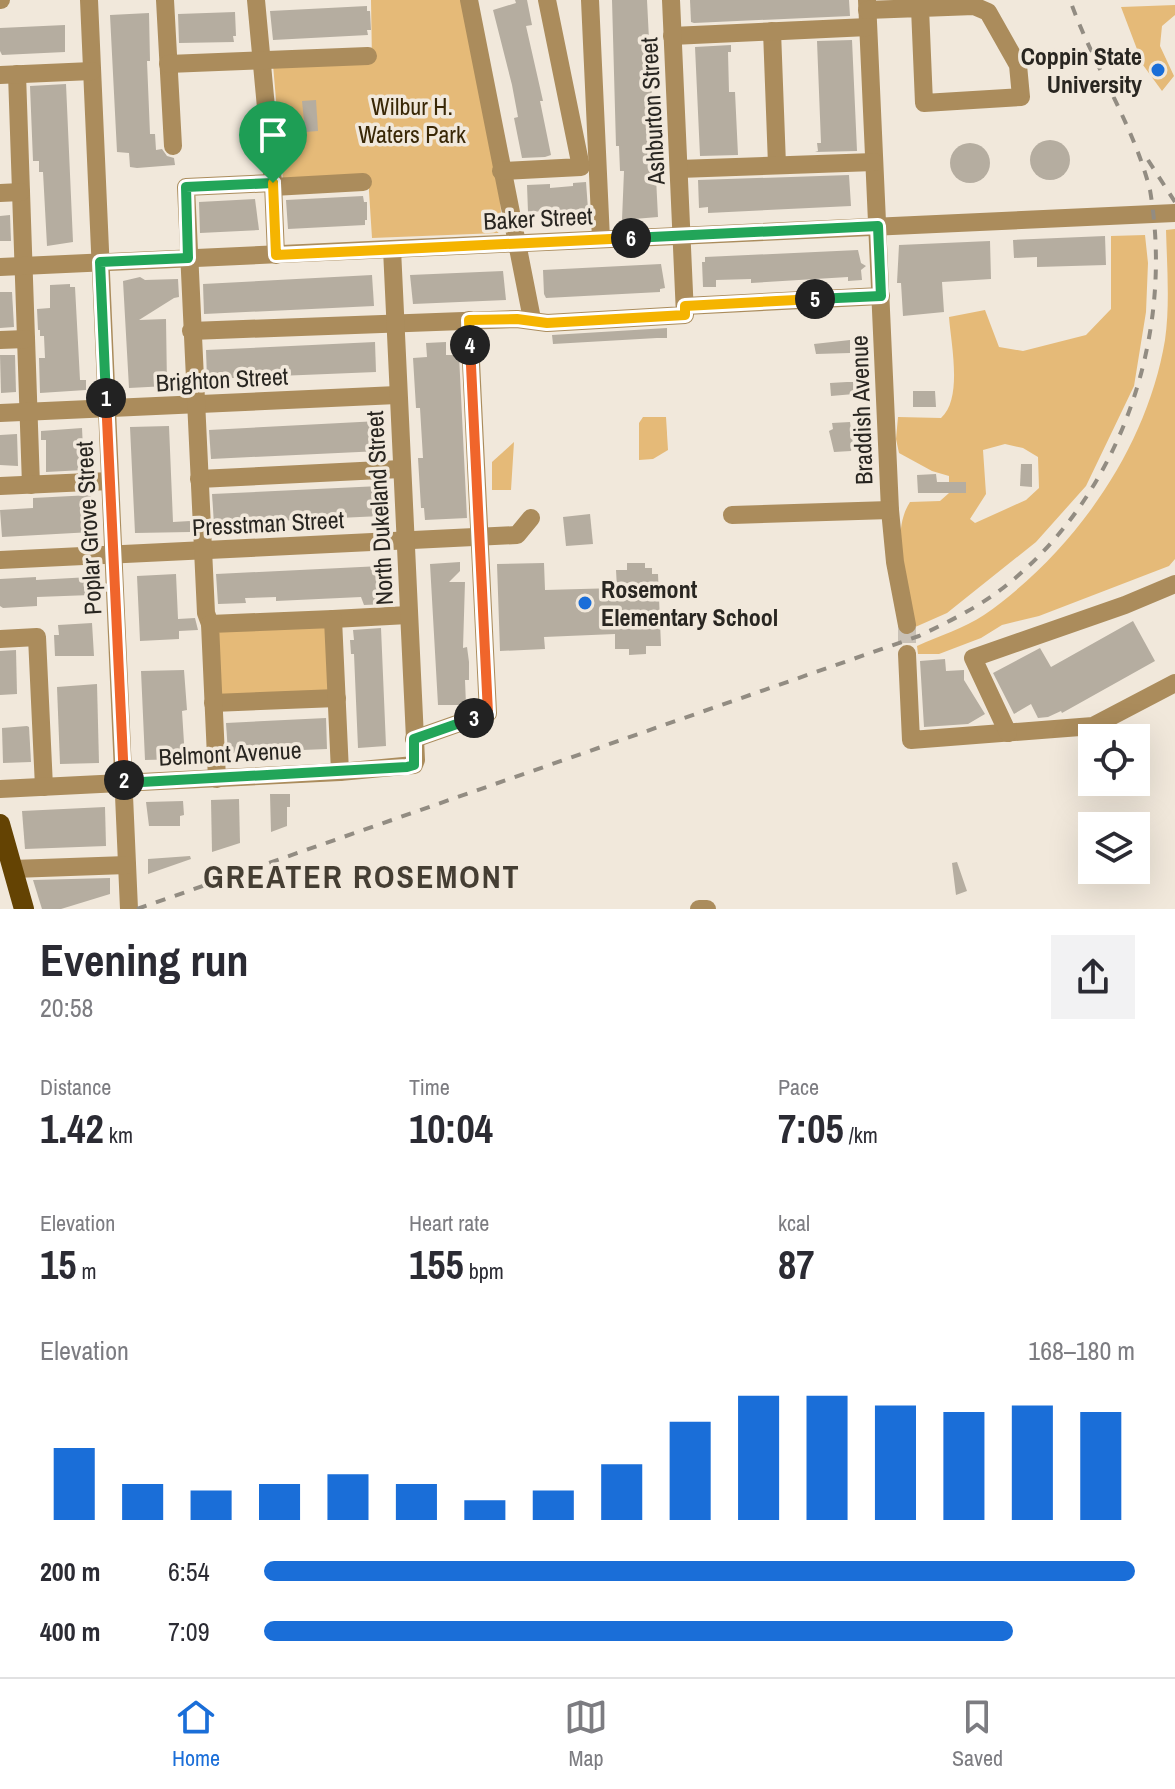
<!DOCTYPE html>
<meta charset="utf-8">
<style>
:root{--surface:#fff;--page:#f2f2f3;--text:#2b2b33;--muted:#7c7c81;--line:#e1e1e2;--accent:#1a6ed8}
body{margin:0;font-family:"Archivo Narrow",sans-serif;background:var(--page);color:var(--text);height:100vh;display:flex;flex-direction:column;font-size:30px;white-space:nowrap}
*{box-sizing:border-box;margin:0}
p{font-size:26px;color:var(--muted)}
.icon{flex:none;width:44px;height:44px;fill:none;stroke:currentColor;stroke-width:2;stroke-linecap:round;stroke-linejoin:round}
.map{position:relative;height:909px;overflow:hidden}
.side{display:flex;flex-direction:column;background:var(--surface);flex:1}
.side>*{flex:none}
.controls{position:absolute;left:1078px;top:724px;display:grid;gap:16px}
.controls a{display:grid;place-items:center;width:72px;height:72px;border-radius:0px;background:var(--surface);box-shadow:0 8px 32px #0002;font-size:40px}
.pin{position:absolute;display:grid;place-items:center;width:68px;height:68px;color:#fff;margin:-82px -34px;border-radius:50% 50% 50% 0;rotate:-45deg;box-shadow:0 0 8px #0007}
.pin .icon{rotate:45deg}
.km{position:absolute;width:40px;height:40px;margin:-20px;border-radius:50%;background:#222;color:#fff;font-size:22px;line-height:40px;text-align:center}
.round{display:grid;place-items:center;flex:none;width:84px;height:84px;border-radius:0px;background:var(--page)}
.headline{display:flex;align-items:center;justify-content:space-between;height:136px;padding:0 40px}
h1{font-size:44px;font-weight:800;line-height:60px}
.figures{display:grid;grid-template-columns:repeat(3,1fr);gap:12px;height:136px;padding:8px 40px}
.figures div{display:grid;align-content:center}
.figures b{font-size:40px;font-weight:800}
.figures small{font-size:22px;font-weight:400}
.figures p{font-size:22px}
.chart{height:224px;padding:16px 40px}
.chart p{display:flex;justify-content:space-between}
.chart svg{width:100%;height:144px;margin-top:8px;stroke:var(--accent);stroke-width:6}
ul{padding:0 40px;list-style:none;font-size:26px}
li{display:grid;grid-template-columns:128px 96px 1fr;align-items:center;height:60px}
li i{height:20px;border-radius:10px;background:var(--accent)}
.tab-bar{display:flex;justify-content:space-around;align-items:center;height:112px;border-top:2px solid var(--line);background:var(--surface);font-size:22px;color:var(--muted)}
.tab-bar a{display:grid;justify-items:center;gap:4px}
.tab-bar .on{color:var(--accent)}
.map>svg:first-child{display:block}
.green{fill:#e5ba78;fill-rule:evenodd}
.building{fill:#b5ada0}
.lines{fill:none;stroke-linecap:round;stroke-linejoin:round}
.minor-tunnel{stroke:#c9c1b6;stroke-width:18;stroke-dasharray:18 9;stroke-linecap:butt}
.minor{stroke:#ab8c5c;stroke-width:18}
.major{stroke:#644303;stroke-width:20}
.rail{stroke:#928c82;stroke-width:4;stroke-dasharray:10 10;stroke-linecap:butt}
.split-1-casing{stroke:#fff;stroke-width:16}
.split-2-casing{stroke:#fff;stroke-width:16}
.split-3-casing{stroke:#fff;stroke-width:16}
.split-4-casing{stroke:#fff;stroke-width:16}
.split-5-casing{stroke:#fff;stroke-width:16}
.split-6-casing{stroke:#fff;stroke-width:16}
.split-7-casing{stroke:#fff;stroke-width:16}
.split-1{stroke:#22a559;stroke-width:10}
.split-2{stroke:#f0652b;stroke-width:10}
.split-3{stroke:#22a559;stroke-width:10}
.split-4{stroke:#f0652b;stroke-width:10}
.split-5{stroke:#f5b400;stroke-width:10}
.split-6{stroke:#22a559;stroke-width:10}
.split-7{stroke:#f5b400;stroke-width:10}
.poi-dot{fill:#1a6ed8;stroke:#f1e8db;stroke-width:3}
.labels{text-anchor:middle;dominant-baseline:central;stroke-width:7;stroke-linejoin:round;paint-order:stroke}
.poi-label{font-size:24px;font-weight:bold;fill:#292621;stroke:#f1e8db;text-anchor:end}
.park-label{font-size:24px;fill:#392706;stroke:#f1e8db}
.street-label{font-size:24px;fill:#292621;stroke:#f1e8db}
.district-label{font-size:32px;font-weight:bold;letter-spacing:2px;fill:#453e33;stroke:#f1e8db}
</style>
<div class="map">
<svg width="1175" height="909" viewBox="0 0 1175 909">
<rect width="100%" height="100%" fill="#f1e8db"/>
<g class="green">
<path d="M 371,0 L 461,0 L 500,198 L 502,227 L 498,233 L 372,238 L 368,176 L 283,181 L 273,65 L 372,61 Z"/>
<path d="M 1175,5 L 1175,15 L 1162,26 L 1160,46 L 1174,76 L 1162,91 L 1143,65 L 1121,7 Z"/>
<path d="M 1175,229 L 1175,559 L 1169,566 L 1039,616 L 1002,625 L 981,638 L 939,654 L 918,654 L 917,646 C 939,636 964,628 984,615 C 1073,553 1147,449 1165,340 C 1170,305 1167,266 1166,230 Z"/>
<path d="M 1145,235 L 1148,263 L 1146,312 L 1134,386 L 1086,486 L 1036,542 L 947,613 L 913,628 C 907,592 889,534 910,502 L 940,501 L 949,493 L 949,476 L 932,471 L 899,453 L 896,439 L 898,417 L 941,418 C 963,399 951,344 949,317 L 985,310 L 999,347 L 1023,351 L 1086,335 L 1111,309 L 1111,236 ZM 1005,444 L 1023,448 L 1038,457 L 1039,488 L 1026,500 L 975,523 L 970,519 L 986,494 L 983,450 Z"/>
<path d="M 643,417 L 666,417 L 668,450 L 653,459 L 639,460 L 639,423 Z"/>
<path d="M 514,442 L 511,490 L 492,490 L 492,462 Z"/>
<path d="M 329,621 L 333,690 L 219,696 L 216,627 Z"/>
</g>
<g class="building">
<path d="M 515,0 L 527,0 L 532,25 L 526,26 L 543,101 L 540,101 L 551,155 L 545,157 L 522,158 L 514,118 L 518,117 L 512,85 L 493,10 L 516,3 Z"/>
<path d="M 612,0 L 647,0 L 658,217 L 622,220 L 624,171 L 620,171 L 619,146 L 616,146 Z"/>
<path d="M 690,0 L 849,0 L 850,16 L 694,23 L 691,22 Z"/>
<path d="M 367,6 L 367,11 L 370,11 L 371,30 L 367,30 L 368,35 L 273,40 L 270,11 Z"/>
<path d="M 235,12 L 236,36 L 233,36 L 234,42 L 179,43 L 178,14 Z"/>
<path d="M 149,13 L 150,61 L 147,61 L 150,134 L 155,134 L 156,150 L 162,149 L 167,156 L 174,158 L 175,165 L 137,168 L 130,167 L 129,153 L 117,152 L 110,15 Z"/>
<path d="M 65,25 L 65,52 L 2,55 L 0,51 L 0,28 Z"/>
<path d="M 852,40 L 857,151 L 815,152 L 818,151 L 817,143 L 821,143 L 817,41 Z"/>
<path d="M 731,45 L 731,52 L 728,52 L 729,92 L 735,92 L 738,155 L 700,156 L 695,47 Z"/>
<path d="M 66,84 L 73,242 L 47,246 L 43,172 L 39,172 L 39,161 L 33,161 L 30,86 Z"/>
<path d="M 316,100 L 318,131 L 305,132 L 302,101 Z"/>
<circle cx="1050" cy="160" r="20"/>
<circle cx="970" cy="163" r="20"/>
<path d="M 849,175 L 851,206 L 708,213 L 708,207 L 699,208 L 698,180 Z"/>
<path d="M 586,182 L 588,209 L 528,212 L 527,185 L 550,184 L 550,188 L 573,186 L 573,183 Z"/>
<path d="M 363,196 L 364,202 L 367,202 L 367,220 L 365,220 L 365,225 L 288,229 L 286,200 Z"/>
<path d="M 255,199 L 259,230 L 200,233 L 199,202 Z"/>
<path d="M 10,215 L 11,241 L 0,241 L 0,216 Z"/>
<path d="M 1105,236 L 1106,265 L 1037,267 L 1037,257 L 1014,258 L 1013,240 Z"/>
<path d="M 990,241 L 991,279 L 942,282 L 944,312 L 903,316 L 901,283 L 897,283 L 899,245 Z"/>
<path d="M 858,250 L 861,263 L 866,266 L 861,270 L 862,280 L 848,281 L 848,277 L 751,283 L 751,279 L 716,280 L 716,287 L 703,287 L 702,262 L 705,262 L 705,257 Z"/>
<path d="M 661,264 L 665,288 L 660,289 L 660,292 L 546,298 L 544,294 L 543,270 Z"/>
<path d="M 503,271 L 506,300 L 413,304 L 410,275 Z"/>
<path d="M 372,275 L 374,306 L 204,314 L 203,284 Z"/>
<path d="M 140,277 L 145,280 L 178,279 L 179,297 L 174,298 L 139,320 L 166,319 L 167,386 L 129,388 L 123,281 Z"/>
<path d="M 70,284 L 70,287 L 75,287 L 80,380 L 86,380 L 86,390 L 40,393 L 39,358 L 45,358 L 44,336 L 40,336 L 40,330 L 38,330 L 37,309 L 50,308 L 50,285 Z"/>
<path d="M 0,292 L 12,292 L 14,327 L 0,328 Z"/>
<path d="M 667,328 L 667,338 L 657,338 L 553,344 L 552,335 Z"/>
<path d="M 850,340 L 850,353 L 816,354 L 814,344 Z"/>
<path d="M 375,342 L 376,372 L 207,379 L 206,350 Z"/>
<path d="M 446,342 L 446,355 L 459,355 L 467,518 L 425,520 L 424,508 L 421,508 L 418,458 L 423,458 L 420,408 L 416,408 L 413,358 L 427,357 L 426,343 Z"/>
<path d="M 0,355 L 15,355 L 16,392 L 1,393 Z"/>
<path d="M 847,382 L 853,382 L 854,394 L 831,396 L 830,383 Z"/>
<path d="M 913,391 L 935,391 L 936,407 L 913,407 Z"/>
<path d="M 379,421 L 380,451 L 211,459 L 209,430 Z"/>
<path d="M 850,422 L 853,444 L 851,451 L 834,452 L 829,431 L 833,429 L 832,423 Z"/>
<path d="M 169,426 L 173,522 L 190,521 L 190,532 L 135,533 L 130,427 Z"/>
<path d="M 82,428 L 84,470 L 46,472 L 46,440 L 41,440 L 41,431 Z"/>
<path d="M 17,434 L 18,466 L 0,465 L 0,435 Z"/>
<path d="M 1021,464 L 1032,464 L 1032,487 L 1020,486 Z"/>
<path d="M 936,474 L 937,482 L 966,482 L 966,493 L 918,493 L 917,475 Z"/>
<path d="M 380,486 L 381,516 L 214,524 L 212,494 Z"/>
<path d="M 91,495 L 92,532 L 2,537 L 0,510 L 33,508 L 33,498 Z"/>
<path d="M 590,514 L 593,544 L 566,546 L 563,517 Z"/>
<path d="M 460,562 L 460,571 L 449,582 L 465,582 L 463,648 L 467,647 L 469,662 L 469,680 L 465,680 L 466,705 L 438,705 L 430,564 Z"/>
<path d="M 544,563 L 545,590 L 617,588 L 616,570 L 627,570 L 627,563 L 645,563 L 645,568 L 652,568 L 652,574 L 658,574 L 661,646 L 646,646 L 646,654 L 629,655 L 629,649 L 615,649 L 615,634 L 544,637 L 545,649 L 500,651 L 497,564 Z"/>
<path d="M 381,566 L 387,604 L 364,605 L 361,597 L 276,601 L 276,597 L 245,598 L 246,603 L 218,604 L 216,574 Z"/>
<path d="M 176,574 L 178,619 L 195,618 L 198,630 L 179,631 L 179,639 L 140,641 L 137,576 Z"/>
<path d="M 36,577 L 36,580 L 90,577 L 91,595 L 37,597 L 37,606 L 3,608 L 0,606 L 0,579 Z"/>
<path d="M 1133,621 L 1155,661 L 1062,713 L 1061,711 L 1048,717 L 1038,718 L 1031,704 L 1014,714 L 993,673 L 1040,648 L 1051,667 Z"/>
<path d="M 92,623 L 94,656 L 55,656 L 54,635 L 59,635 L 58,625 Z"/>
<path d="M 381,628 L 386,746 L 358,748 L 354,654 L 351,654 L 350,640 L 354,640 L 353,630 Z"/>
<path d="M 16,650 L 17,694 L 0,695 L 0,651 Z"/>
<path d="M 945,659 L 946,671 L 964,670 L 964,680 L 985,714 L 968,724 L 924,727 L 920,661 Z"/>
<path d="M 184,670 L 187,710 L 182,711 L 185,759 L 145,760 L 141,671 Z"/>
<path d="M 97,684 L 99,763 L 60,764 L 57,687 Z"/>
<path d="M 326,718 L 327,749 L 228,753 L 226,723 Z"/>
<path d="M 27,726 L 29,727 L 31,762 L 3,763 L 2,728 Z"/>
<path d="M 270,794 L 290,794 L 290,807 L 287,807 L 287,826 L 271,832 Z"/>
<path d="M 239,799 L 240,843 L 212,852 L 211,800 Z"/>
<path d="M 183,801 L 184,815 L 180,816 L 180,826 L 149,826 L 146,802 Z"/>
<path d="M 105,807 L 106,846 L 25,849 L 22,811 Z"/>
<path d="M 190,856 L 191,859 L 148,874 L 148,859 Z"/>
<path d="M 957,862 L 967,891 L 956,895 L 952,863 Z"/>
<path d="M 110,878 L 110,894 L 61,909 L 42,909 L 33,880 Z"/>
</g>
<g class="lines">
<path class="minor-tunnel" d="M 907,625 L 907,654"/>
<g class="minor">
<path d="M 0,0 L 1,0"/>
<path d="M 89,0 L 129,909"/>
<path d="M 165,0 L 173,146"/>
<path d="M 256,0 L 273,183 L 276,255"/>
<path d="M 469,0 L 532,319"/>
<path d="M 590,0 L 601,239"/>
<path d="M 867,0 L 890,510 L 895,562 L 907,625"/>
<path d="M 867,10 L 974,6 L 988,12 L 1018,65 L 1021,97 L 924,103 L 920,8"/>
<path d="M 772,31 L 777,165"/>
<path d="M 672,36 L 868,27"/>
<path d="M 168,64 L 368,56"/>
<path d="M 17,74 L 31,485"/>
<path d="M 0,75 L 92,71"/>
<path d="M 679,169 L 874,162"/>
<path d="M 501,171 L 581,167 L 547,0"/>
<path d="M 273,187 L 363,182"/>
<path d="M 0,193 L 21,192"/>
<path d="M 0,267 L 1175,213"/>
<path d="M 685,306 L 881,296"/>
<path d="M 191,331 L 517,319 L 547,323 L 685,315 L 671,0"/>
<path d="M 0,340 L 26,339"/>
<path d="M 0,413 L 397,395"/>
<path d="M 199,479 L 401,469"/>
<path d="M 0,486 L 110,481"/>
<path d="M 732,515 L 890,510"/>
<path d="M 0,560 L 517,535 L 531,518"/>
<path d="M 333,619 L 408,615"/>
<path d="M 210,624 L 206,613 L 186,187 L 273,183"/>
<path d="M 0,639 L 37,637 L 44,787"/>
<path d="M 907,654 L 911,740 L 1093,726 L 1175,683"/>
<path d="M 213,703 L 337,698"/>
<path d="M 1008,733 L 973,658 L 1125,605 L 1175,584"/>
<path d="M 414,739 L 488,713 L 469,320"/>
<path d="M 217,779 L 210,624 L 333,619 L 340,772"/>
<path d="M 0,789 L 340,772 L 414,765 L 416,760 L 392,249"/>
<path d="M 13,869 L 127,865"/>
<path d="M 699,909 L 707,909"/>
</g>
<path class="major" d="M 0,824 L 24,909"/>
<g class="rail">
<path d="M 1148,160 L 1175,202"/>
<path d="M 137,909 L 919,636 C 948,622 977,608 1003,588 C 1120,497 1175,336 1150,190 C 1133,123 1093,65 1070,0"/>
</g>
</g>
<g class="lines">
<defs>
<path id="split-1" d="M 106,398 L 100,262 L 188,258 L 186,187 L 273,183"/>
<path id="split-2" d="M 106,398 L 124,780"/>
<path id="split-3" d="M 124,780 L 124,783 L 407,767 L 414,765 L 414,739 L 474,718"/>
<path id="split-4" d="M 470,345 L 488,713 L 474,718"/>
<path id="split-5" d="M 470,345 L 469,320 L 517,319 L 547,323 L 685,315 L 685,306 L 815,299"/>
<path id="split-6" d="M 631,238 L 878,226 L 881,296 L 815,299"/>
<path id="split-7" d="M 273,183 L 276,255 L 631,238"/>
</defs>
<use href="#split-1" class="split-1-casing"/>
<use href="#split-2" class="split-2-casing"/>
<use href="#split-3" class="split-3-casing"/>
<use href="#split-4" class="split-4-casing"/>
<use href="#split-5" class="split-5-casing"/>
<use href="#split-6" class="split-6-casing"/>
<use href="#split-7" class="split-7-casing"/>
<use href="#split-1" class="split-1"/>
<use href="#split-2" class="split-2"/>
<use href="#split-3" class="split-3"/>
<use href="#split-4" class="split-4"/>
<use href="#split-5" class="split-5"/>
<use href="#split-6" class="split-6"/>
<use href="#split-7" class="split-7"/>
</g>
<g class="poi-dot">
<circle cx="1158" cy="70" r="8"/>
<circle cx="585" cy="603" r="8"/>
</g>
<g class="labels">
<g class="poi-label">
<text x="1142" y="56">Coppin State<tspan x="1142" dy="28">University</tspan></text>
<text x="601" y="589" text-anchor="start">Rosemont<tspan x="601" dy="28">Elementary School</tspan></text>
</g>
<g class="park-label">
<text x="412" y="106">Wilbur H.<tspan x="412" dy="28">Waters Park</tspan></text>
</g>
<g class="street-label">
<text transform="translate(652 111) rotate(-93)">Ashburton Street</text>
<text transform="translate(538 218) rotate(-3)">Baker Street</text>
<text transform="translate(222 379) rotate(-3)">Brighton Street</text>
<text transform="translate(861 410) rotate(-92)">Braddish Avenue</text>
<text transform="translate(379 508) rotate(-93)">North Dukeland Street</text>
<text transform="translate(268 523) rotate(-3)">Presstman Street</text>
<text transform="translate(88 528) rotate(-93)">Poplar Grove Street</text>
<text transform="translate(230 753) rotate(-3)">Belmont Avenue</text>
</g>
<g class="district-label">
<text x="362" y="876">GREATER ROSEMONT</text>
</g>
</g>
</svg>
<div class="controls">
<a><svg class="icon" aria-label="locate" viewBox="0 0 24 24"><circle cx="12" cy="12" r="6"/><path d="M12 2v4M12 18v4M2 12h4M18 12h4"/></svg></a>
<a><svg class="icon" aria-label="layers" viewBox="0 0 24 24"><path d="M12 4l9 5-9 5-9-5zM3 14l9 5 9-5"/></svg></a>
</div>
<div class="pin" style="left:273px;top:183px;background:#1e9e55"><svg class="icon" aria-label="arrive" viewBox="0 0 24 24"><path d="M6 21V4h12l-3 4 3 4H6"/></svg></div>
<b class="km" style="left:106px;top:398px">1</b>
<b class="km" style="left:124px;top:780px">2</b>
<b class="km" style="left:474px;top:718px">3</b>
<b class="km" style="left:470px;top:345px">4</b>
<b class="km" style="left:815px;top:299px">5</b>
<b class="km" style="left:631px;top:238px">6</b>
</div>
<section class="side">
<div class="headline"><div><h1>Evening run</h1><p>20:58</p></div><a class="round"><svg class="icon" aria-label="share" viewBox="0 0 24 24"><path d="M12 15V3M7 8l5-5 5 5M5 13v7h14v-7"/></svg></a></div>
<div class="figures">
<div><p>Distance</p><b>1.42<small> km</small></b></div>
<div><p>Time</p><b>10:04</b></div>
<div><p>Pace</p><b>7:05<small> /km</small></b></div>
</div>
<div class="figures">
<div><p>Elevation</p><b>15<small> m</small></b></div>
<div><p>Heart rate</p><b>155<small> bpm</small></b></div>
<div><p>kcal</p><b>87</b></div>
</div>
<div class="chart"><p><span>Elevation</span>168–180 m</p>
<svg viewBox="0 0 160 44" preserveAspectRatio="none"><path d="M5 44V22M15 44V33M25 44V35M35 44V33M45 44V30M55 44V33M65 44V38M75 44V35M85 44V27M95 44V14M105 44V6M115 44V6M125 44V9M135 44V11M145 44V9M155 44V11"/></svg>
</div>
<ul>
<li><b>200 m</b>6:54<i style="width:100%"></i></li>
<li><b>400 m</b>7:09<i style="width:86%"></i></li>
</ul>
</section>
<nav class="tab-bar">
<a class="on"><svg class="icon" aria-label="home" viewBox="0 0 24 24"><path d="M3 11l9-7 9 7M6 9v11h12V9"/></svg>Home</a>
<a><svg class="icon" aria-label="map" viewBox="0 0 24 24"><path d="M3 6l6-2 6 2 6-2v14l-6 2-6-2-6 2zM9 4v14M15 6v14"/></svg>Map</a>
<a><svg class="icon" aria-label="saved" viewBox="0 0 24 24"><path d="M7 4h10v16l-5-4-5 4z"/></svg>Saved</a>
</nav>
